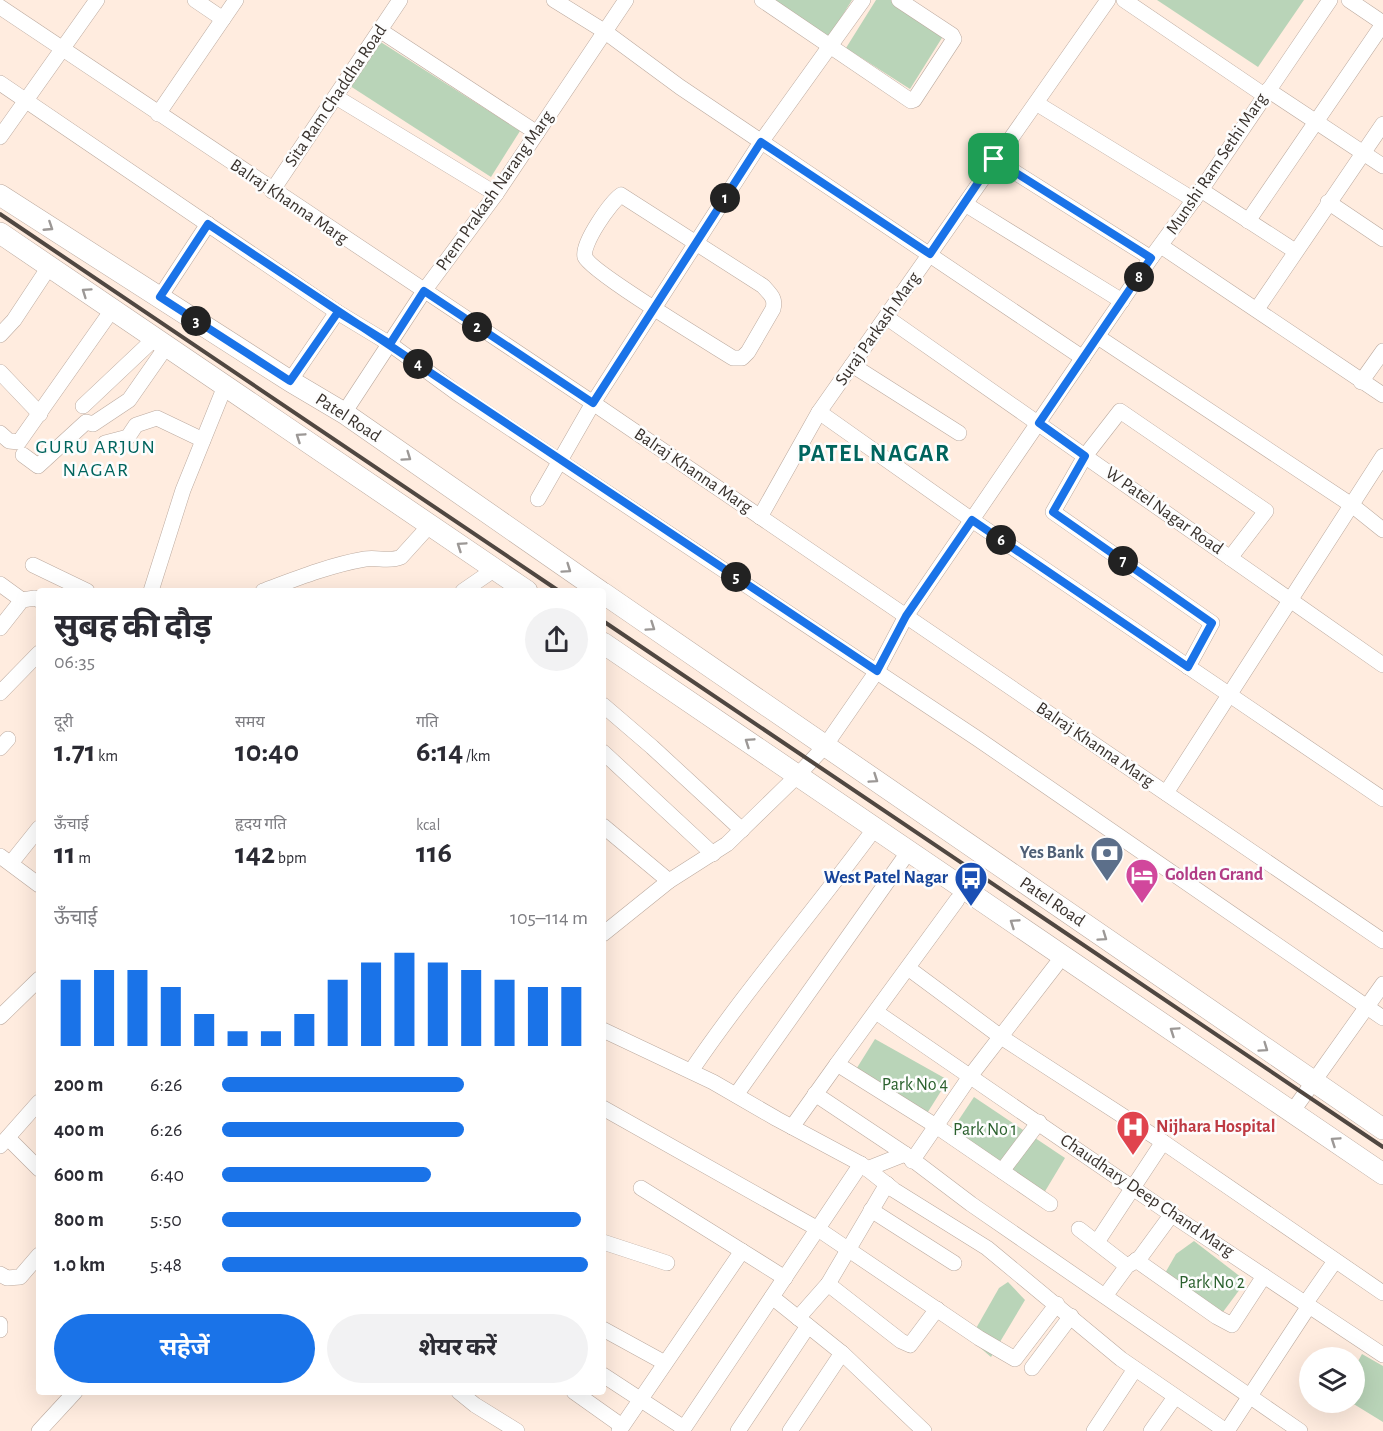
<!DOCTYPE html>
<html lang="hi">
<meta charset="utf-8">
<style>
:root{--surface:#fff;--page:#f2f2f3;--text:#2b2b33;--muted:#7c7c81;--accent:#1a73e8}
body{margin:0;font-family:"Alegreya Sans","Noto Sans Devanagari",sans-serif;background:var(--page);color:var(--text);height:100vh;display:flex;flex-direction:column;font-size:22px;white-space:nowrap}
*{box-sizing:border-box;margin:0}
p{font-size:20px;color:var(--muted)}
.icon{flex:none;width:33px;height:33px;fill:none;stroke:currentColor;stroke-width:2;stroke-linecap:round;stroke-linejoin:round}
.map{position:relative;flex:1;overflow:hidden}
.details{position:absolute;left:36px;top:588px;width:570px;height:807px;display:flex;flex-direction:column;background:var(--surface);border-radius:6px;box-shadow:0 6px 24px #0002}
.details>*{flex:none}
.controls{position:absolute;left:1299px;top:1347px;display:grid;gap:12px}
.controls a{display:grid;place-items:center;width:66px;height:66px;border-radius:50%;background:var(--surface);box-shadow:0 6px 24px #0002;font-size:30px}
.pin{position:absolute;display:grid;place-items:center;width:51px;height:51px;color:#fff;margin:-26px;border-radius:12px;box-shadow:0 3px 9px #0006}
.km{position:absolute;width:30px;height:30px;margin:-15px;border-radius:50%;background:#222;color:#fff;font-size:16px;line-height:30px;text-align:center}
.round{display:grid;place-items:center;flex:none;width:63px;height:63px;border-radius:32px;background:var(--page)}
.overview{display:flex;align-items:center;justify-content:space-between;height:102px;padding:0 18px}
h1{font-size:33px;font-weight:700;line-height:45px}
.metrics{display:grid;grid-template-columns:repeat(3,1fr);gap:9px;height:102px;padding:6px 18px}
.metrics div{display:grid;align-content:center}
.metrics b{font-size:30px;font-weight:700}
.metrics small{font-size:16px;font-weight:400}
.metrics p{font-size:16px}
.chart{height:168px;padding:12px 18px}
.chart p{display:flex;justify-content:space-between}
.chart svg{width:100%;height:108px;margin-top:6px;stroke:var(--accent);stroke-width:6}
.cta{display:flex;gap:12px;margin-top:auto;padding:12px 18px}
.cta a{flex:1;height:69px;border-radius:36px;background:var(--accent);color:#fff;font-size:24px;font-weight:700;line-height:69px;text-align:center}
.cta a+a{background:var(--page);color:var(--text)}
ul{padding:0 18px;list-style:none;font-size:20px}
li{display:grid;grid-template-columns:96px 72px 1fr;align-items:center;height:45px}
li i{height:15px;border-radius:8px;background:var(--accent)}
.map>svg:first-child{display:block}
.green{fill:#b9d4b8}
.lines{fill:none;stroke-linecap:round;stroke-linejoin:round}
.street-casing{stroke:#bcaa9f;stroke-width:16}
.secondary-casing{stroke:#bcaa9f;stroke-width:22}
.street{stroke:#fff;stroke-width:15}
.secondary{stroke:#fff;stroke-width:21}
.rail{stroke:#504741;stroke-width:4}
.oneway{stroke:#9c9896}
.route-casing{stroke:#fff;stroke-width:12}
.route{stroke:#1a73e8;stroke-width:8}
.labels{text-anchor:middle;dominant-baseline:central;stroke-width:5;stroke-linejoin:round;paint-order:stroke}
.street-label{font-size:18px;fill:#38312c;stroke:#fdfdfd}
.service-label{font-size:18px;font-weight:bold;fill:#4e5e75;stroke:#fdfdfd;text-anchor:end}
.hotel-label{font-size:18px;font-weight:bold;fill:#b23c85;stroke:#fdfdfd;text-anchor:start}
.transit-label{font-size:18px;font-weight:bold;fill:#164399;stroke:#fdfdfd;text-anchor:end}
.park-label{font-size:18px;fill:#2a602d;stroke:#fdfdfd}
.health-label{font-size:18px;font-weight:bold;fill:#be3a42;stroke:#fdfdfd;text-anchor:start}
.neighbourhood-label{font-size:20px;letter-spacing:1.5px;fill:#00645d;stroke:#fdfdfd}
.district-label{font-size:24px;font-weight:bold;letter-spacing:1.5px;fill:#00645d;stroke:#fdfdfd}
</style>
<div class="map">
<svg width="1383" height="1431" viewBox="0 0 1383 1431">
<rect width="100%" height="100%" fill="#ffecdf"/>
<g class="green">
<path d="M 770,0 L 852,0 L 829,37 Z"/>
<path d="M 876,0 L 892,0 L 945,33 L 910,89 L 846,48 Z"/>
<path d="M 1157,0 L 1304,0 L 1258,67 Z"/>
<path d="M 376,39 L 520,131 L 491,177 L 347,84 Z"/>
<path d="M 875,1039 L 948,1080 L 926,1115 L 855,1071 Z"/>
<path d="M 974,1097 L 1065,1158 L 1044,1193 L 950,1133 Z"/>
<path d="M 1194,1241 L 1246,1281 L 1220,1316 L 1164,1275 L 1176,1254 Z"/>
<path d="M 1008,1282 L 1025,1300 L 991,1357 L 970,1339 L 999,1288 Z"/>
<path d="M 1362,1354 L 1383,1366 L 1383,1422 L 1352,1403 L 1354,1402 L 1355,1367 Z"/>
</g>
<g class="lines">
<defs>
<g id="street">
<path d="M 195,0 L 223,19"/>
<path d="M 554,0 L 604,31 L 680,87 L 1083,358"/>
<path d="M 762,0 L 911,101 L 914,100 L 954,39 L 952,35 L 899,0"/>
<path d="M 1124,0 L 1264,95"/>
<path d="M 1349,0 L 1383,23"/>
<path d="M 0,7 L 593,403 L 1383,941"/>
<path d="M 381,31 L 537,133"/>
<path d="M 0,83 L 337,312 L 390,344 L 457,393 L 978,739 L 1383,1018"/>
<path d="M 1268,90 L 1383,166"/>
<path d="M 336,97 L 496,194"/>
<path d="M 1036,103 L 1194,200"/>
<path d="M 158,114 L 236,0"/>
<path d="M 0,137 L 97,0"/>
<path d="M 994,159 L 1151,258"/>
<path d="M 1201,190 L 1295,251"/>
<path d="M 272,191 L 400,0"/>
<path d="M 621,195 L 763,286 C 770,294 776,298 773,309 L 748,352 L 742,358 L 733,358 C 711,344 591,272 585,257 C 581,244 611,202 621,195 Z"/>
<path d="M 1328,202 L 1383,239"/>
<path d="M 965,204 L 1122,301"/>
<path d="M 1248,221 L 1383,24"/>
<path d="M 1161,246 L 1383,395"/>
<path d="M 160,297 L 208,224"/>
<path d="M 1257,309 L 1383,124"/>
<path d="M 886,317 L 1383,665"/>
<path d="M 0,335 L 14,320 L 49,267"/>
<path d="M 1098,337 L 1353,506 L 1383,530"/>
<path d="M 852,365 L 959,433"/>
<path d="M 0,372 L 40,414"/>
<path d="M 290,381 L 337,312"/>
<path d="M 1361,382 L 1383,351"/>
<path d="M 83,406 L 154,339"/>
<path d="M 819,412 L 972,520 L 1383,799"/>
<path d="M 344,413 L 424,291 L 496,194 L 626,0"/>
<path d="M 0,433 L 9,441 L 19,442 L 112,310"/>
<path d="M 105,443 L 128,437 L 136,425 L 157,418 L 203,440"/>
<path d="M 23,455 L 38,466 L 86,422 L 93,424 L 129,400 L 166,347"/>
<path d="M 538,499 L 593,403 L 761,142 L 863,0"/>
<path d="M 760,517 L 819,412 L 1108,0"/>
<path d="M 33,565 L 87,591"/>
<path d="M 0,584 L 22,600"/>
<path d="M 151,591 L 183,490 L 225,386"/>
<path d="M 263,591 C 295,579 330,565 365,559 C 377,557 390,562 401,557 L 430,525"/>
<path d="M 463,591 L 495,569"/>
<path d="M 0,628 L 22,600 L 35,598 L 39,600"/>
<path d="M 1188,667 L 1212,623 L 1053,512 L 1085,456 L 1120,411 L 1266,511 L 1230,558"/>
<path d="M 0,693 L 39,653"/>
<path d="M 603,705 L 652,747 L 742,830"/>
<path d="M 0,748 L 8,739"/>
<path d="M 603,752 L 713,854"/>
<path d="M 1166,793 L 1383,456"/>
<path d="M 603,826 L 669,881"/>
<path d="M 0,856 L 39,885"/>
<path d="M 11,863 L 39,828"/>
<path d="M 957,900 L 837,1064 L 936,1126 L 1050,1204"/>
<path d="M 603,934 L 669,881 L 727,844 L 798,775 L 825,746 L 877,671 L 906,616 L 1151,258 L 1201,190 L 1330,0"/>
<path d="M 908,968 L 1001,1037 L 1163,1142 L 1383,1293"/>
<path d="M 876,1012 L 1175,1217 L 1383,1355"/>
<path d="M 0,1017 L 39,979"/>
<path d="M 603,1030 L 713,1082 L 777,1119 L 861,1164"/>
<path d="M 691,1071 C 748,987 815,910 875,828"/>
<path d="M 815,1094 L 905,1154 L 971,1204 L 1300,1431"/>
<path d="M 736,1095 L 909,851"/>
<path d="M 603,1108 L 818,1229 L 979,1338 L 1015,1359 L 1057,1304"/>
<path d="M 1292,1112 L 1383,984"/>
<path d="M 792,1127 L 837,1064"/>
<path d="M 8,1138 L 39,1169"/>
<path d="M 0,1146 L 39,1102"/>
<path d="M 912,1161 L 971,1075 L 1056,965"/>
<path d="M 867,1169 L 905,1154"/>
<path d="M 1002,1171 L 1039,1122"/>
<path d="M 641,1188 L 742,1251"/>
<path d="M 871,1210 L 954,1263"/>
<path d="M 1079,1229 L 1127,1266"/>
<path d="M 603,1242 L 667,1263"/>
<path d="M 1097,1242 L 1163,1142"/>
<path d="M 1136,1260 L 1217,1317 L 1232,1325 L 1264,1276"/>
<path d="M 0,1274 L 7,1278 L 20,1277 L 39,1255"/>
<path d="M 828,1284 L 901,1341 L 910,1345 L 937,1309"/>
<path d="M 1105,1296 L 1127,1266 L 1139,1259 L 1172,1214"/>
<path d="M 772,1297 L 842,1353 L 924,1431"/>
<path d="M 1305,1304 L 1335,1261"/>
<path d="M 798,1318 L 828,1284 L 887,1184"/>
<path d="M 0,1324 L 0,1330"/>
<path d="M 603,1329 L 665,1363"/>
<path d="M 1032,1368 L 1071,1316"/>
<path d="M 603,1375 L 684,1428"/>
<path d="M 459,1392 L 475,1405 L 517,1431"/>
<path d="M 574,1392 L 622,1426"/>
<path d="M 39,1431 L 75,1392"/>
<path d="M 619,1431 L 742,1251 L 785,1278"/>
<path d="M 682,1431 L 861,1164 L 894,1190 L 987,1248 L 1121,1359 L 1226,1431"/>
<path d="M 738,1431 L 808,1326"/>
<path d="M 790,1431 L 842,1353"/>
<path d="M 1094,1431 L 1135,1369"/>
<path d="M 1151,1431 L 1175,1397"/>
<path d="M 1227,1431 L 1309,1306"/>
</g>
<g id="secondary">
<path d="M 0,195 L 290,381 L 344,413 L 600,591"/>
<path d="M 0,233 L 527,591"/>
<path d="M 603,593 L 1383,1129"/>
<path d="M 603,643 L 1383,1174"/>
</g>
</defs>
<use href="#street" class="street-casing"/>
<use href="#secondary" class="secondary-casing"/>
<use href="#street" class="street"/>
<use href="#secondary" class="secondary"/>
<g class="rail">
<path d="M 0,214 L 559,591"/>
<path d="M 603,621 L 1383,1147"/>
</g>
</g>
<defs><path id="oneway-chevron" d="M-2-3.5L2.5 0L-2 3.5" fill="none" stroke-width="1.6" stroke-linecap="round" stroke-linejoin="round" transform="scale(1.5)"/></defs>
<g class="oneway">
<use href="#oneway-chevron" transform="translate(49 227) rotate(33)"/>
<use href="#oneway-chevron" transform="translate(86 292) rotate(-145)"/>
<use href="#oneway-chevron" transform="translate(300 437) rotate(-146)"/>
<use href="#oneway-chevron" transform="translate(407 457) rotate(35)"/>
<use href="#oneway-chevron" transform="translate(461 546) rotate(-146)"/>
<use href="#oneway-chevron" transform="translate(567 569) rotate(35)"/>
<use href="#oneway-chevron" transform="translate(651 627) rotate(34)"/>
<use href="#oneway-chevron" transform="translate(749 742) rotate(-146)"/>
<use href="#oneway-chevron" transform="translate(874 779) rotate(34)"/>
<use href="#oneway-chevron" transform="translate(1014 923) rotate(-146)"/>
<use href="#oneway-chevron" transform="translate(1103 937) rotate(35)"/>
<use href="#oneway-chevron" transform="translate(1174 1031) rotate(-146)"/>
<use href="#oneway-chevron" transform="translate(1264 1048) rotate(35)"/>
<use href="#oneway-chevron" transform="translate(1335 1141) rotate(-146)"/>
</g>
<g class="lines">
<defs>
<path id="route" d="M 994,159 L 930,254 L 761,142 L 593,403 L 424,291 L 390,344 L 338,312 L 290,381 L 160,297 L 208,224 C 431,374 654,523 877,671 L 906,616 L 972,520 L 1188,667 L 1212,623 L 1053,512 L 1085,456 L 1039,423 L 1151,258 L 994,159"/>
</defs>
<use href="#route" class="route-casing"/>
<use href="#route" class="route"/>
</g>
<defs>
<symbol id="bank-pin" viewBox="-11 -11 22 30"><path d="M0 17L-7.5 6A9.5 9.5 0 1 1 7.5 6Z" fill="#5c6f8a" stroke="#fdfdfd"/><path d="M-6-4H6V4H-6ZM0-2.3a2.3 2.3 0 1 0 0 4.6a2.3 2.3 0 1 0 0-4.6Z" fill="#fff"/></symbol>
<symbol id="hotel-pin" viewBox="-11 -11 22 30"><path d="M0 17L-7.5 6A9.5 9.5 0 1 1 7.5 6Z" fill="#d1479c" stroke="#fdfdfd"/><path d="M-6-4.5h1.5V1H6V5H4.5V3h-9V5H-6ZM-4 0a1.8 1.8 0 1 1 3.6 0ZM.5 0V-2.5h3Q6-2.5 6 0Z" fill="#fff"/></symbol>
<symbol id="bus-pin" viewBox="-11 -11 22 30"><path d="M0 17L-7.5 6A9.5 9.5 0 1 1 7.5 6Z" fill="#1a4fb4" stroke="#fdfdfd"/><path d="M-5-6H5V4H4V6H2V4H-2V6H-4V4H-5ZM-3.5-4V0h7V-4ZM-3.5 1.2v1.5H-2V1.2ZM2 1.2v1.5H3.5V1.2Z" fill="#fff"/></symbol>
<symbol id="hospital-pin" viewBox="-11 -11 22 30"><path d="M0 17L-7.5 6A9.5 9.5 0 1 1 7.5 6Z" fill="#e0444e" stroke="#fdfdfd"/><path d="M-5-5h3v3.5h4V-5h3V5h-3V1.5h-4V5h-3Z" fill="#fff"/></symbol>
</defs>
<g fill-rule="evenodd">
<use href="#bank-pin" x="1088" y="834" width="38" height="52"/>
<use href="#hotel-pin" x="1123" y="856" width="38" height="52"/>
<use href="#bus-pin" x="952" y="859" width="38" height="52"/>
<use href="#hospital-pin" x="1114" y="1108" width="38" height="52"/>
</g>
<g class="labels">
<g class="street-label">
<text transform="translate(336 96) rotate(-56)">Sita Ram Chaddha Road</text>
<text transform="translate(1217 164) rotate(-56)">Munshi Ram Sethi Marg</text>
<text transform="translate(495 191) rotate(-55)">Prem Prakash Narang Marg</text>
<text transform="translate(289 202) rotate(34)">Balraj Khanna Marg</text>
<text transform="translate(878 329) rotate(-55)">Suraj Parkash Marg</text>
<text transform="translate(348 418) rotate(33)">Patel Road</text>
<text transform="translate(693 471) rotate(34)">Balraj Khanna Marg</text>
<text transform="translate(1164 511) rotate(35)">W Patel Nagar Road</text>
<text transform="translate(1095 745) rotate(34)">Balraj Khanna Marg</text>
<text transform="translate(1052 902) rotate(34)">Patel Road</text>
<text transform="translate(1147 1196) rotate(34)">Chaudhary Deep Chand Marg</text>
</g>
<g class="service-label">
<text x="1084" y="853">Yes Bank</text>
</g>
<g class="hotel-label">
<text x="1165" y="875">Golden Grand</text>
</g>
<g class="transit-label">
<text x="948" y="878">West Patel Nagar</text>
</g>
<g class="park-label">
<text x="915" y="1085">Park No 4</text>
<text x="985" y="1130">Park No 1</text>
<text x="1212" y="1283">Park No 2</text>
</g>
<g class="health-label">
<text x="1156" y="1127">Nijhara Hospital</text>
</g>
<g class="neighbourhood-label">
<text x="96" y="447">GURU ARJUN<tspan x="96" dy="23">NAGAR</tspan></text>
</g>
<g class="district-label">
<text x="874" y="454">PATEL NAGAR</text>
</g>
</g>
</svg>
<div class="controls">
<a><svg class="icon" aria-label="layers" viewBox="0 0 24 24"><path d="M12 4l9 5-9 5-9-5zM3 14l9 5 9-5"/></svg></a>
</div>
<div class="pin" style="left:994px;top:159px;background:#1e9e55"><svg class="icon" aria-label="arrive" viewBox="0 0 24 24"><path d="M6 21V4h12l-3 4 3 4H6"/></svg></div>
<b class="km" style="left:725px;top:198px">1</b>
<b class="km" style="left:477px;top:327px">2</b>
<b class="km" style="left:196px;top:321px">3</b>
<b class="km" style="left:418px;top:364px">4</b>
<b class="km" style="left:736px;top:577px">5</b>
<b class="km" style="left:1001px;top:540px">6</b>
<b class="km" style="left:1123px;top:561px">7</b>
<b class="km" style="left:1139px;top:277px">8</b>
<section class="details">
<div class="overview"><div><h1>सुबह की दौड़</h1><p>06:35</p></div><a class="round"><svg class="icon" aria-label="share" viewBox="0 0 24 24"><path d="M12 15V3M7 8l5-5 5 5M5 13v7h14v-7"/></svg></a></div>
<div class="metrics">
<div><p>दूरी</p><b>1.71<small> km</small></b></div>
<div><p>समय</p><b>10:40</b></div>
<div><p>गति</p><b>6:14<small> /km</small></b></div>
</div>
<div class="metrics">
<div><p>ऊँचाई</p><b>11<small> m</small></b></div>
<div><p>हृदय गति</p><b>142<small> bpm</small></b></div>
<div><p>kcal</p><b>116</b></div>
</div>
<div class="chart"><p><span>ऊँचाई</span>105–114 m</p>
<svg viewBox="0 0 160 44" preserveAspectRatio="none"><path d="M5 44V17M15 44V13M25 44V13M35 44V20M45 44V31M55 44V38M65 44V38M75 44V31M85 44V17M95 44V10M105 44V6M115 44V10M125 44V13M135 44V17M145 44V20M155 44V20"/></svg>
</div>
<ul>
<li><b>200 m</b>6:26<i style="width:66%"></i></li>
<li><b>400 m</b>6:26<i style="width:66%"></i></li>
<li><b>600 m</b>6:40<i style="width:57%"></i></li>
<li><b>800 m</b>5:50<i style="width:98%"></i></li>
<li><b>1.0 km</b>5:48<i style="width:100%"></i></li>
</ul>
<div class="cta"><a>सहेजें</a><a>शेयर करें</a></div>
</section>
</div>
